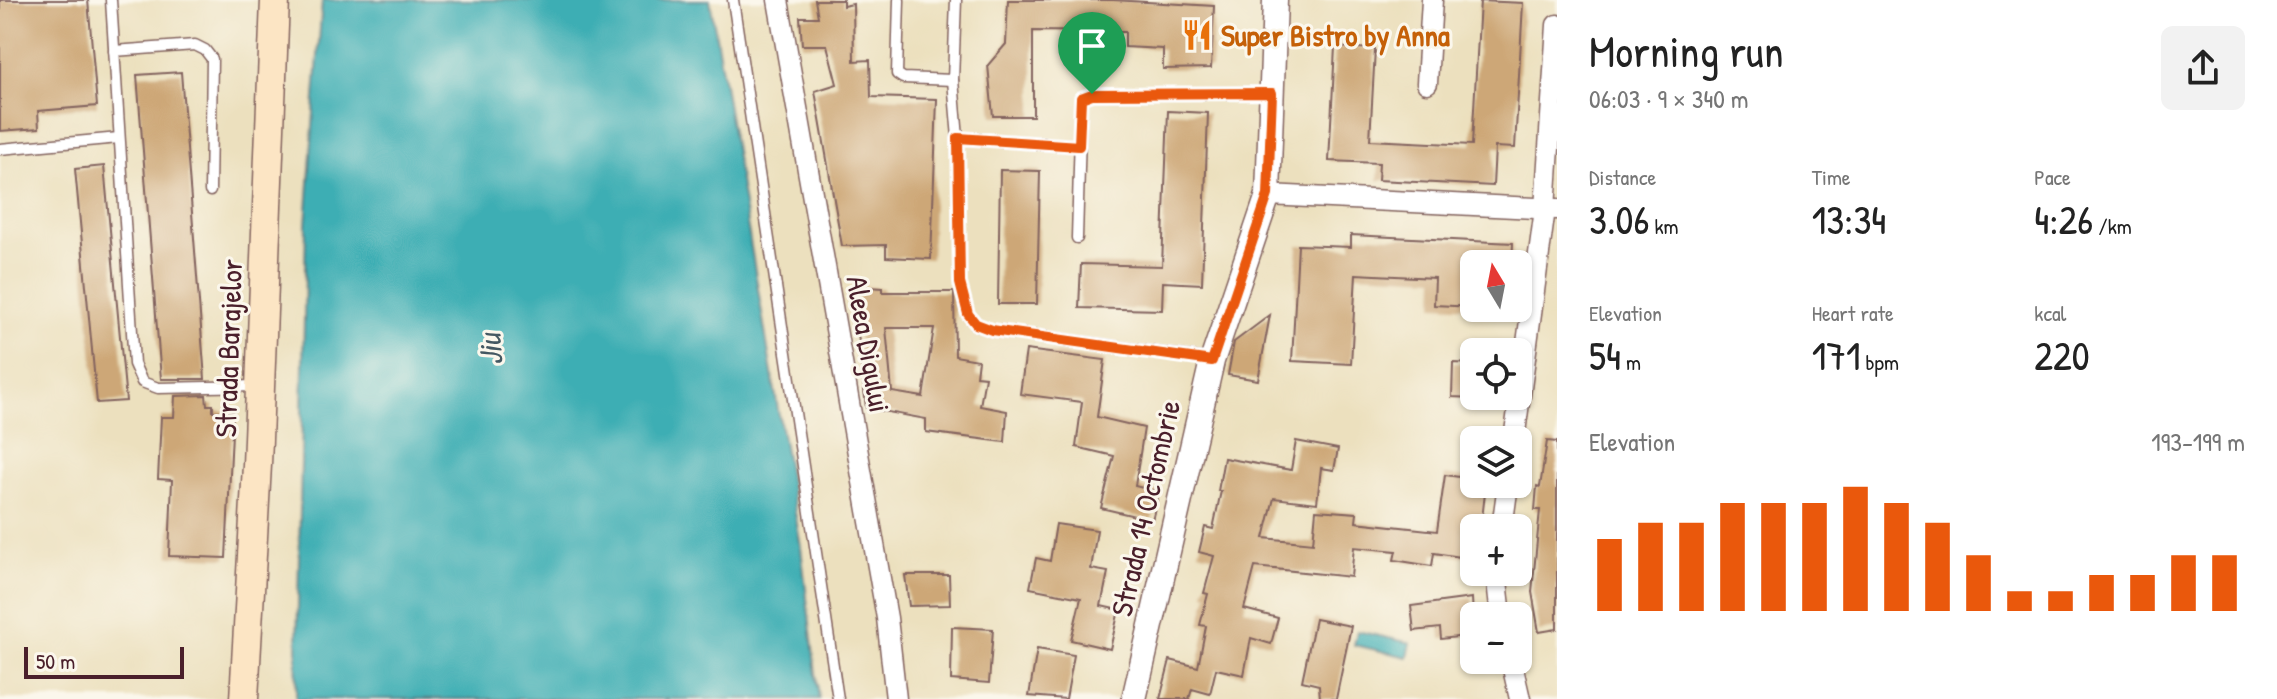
<!DOCTYPE html>
<meta charset="utf-8">
<style>
:root{--surface:#fff;--page:#f2f2f2;--text:#222;--muted:#767676;--accent:#ea580c}
body{margin:0;font-family:"Patrick Hand",sans-serif;background:var(--page);color:var(--text);height:100vh;display:flex;flex-direction:column;font-size:30px;white-space:nowrap}
*{box-sizing:border-box;margin:0}
p{font-size:26px;color:var(--muted)}
.icon{flex:none;width:44px;height:44px;fill:none;stroke:currentColor;stroke-width:2;stroke-linecap:round;stroke-linejoin:round}
.map{position:relative;flex:1;overflow:hidden}
.side{display:flex;flex-direction:column;background:var(--surface);width:720px}
.side>*{flex:none}
.needle{width:52px;rotate:350deg}
.buttons{position:absolute;left:1460px;top:250px;display:grid;gap:16px}
.buttons a{display:grid;place-items:center;width:72px;height:72px;border-radius:12px;background:var(--surface);box-shadow:0 2px 6px #0004;font-size:40px}
.scale{position:absolute;left:24px;bottom:20px;width:160px;box-sizing:border-box;padding-left:8px;border:4px solid #4a1f2b;border-top:0;font-size:22px;line-height:28px;white-space:nowrap;color:#4a1f2b;-webkit-text-stroke:6px #fbf7ec;paint-order:stroke}
.pin{position:absolute;display:grid;place-items:center;width:68px;height:68px;color:#fff;margin:-82px -34px;border-radius:50% 50% 50% 0;rotate:-45deg;box-shadow:0 0 8px #0007}
.pin .icon{rotate:45deg}
.round{display:grid;place-items:center;flex:none;width:84px;height:84px;border-radius:12px;background:var(--page)}
.head{display:flex;align-items:center;justify-content:space-between;height:136px;padding:0 32px}
h1{font-size:44px;font-weight:600;line-height:60px}
.figures{display:grid;grid-template-columns:repeat(3,1fr);gap:12px;height:136px;padding:8px 32px}
.figures div{display:grid;align-content:center}
.figures b{font-size:40px;font-weight:600}
.figures small{font-size:22px;font-weight:400}
.figures p{font-size:22px}
.chart{height:224px;padding:16px 32px}
.chart p{display:flex;justify-content:space-between}
.chart svg{width:100%;height:144px;margin-top:8px;stroke:var(--accent);stroke-width:6}
main{display:flex;flex:1;min-height:0}
.map>svg:first-child{display:block}
.water{fill:#3caeb4;stroke:#436670;stroke-width:2}
.building{fill:#cda777;fill-rule:evenodd}
.lines{fill:none;stroke-linecap:round;stroke-linejoin:round}
.service-casing{stroke:#83635e;stroke-width:13}
.minor-casing{stroke:#83635e;stroke-width:23}
.tertiary-casing{stroke:#83635e;stroke-width:27}
.secondary-casing{stroke:#83635e;stroke-width:31}
.service{stroke:#fff;stroke-width:10}
.minor{stroke:#fff;stroke-width:20}
.tertiary{stroke:#fff;stroke-width:24}
.secondary{stroke:#fce5c4;stroke-width:28}
.route-casing{stroke:#fff;stroke-width:16}
.route{stroke:#ea580c;stroke-width:10}
.labels{text-anchor:middle;dominant-baseline:central;stroke-width:6;stroke-linejoin:round;paint-order:stroke}
.food-label{font-size:30px;font-weight:bold;fill:#c56008;stroke:#fbf7ec;text-anchor:start}
.street-label{font-size:30px;fill:#4a1f2b;stroke:#fbf7ec}
.water-label{font-size:32px;font-style:italic;fill:#445862;stroke:#fbf7ec}
</style>
<main>
<div class="map">
<svg width="1557" height="699" viewBox="0 0 1557 699">
<rect width="100%" height="100%" fill="#fbf7ec"/>
<filter id="ink" filterUnits="userSpaceOnUse"><feTurbulence type="fractalNoise" baseFrequency=".0125" numOctaves="2"/><feDisplacementMap in="SourceGraphic" scale="16" xChannelSelector="R" yChannelSelector="G"/><feConvolveMatrix kernelMatrix="1 2 1 2 8 2 1 2 1" color-interpolation-filters="sRGB"/></filter>
<filter id="wash" filterUnits="userSpaceOnUse"><feTurbulence type="fractalNoise" baseFrequency=".006" numOctaves="4" result="noise"/><feDisplacementMap in="SourceGraphic" scale="32" xChannelSelector="R" yChannelSelector="G"/><feGaussianBlur stdDeviation="1.8" result="paint"/><feColorMatrix in="noise" values="0 0 0 0 0 0 0 0 0 0 0 0 0 0 0 0 0 1.4 0 .05"/><feComposite in="paint" operator="in"/></filter>
<g filter="url(#wash)">
<rect width="100%" height="100%" fill="#ece0be"/>
<g class="water">
<path d="M 322,0 L 710,0 L 801,548 L 819,699 L 296,699 L 306,225 Z"/>
<path d="M 1357,631 L 1411,643 L 1408,657 L 1354,645 Z"/>
</g>
<g id="blocks">
<g class="building">
<path d="M 0,0 L 88,0 L 97,106 L 38,111 L 39,128 L 0,131 Z"/>
<path d="M 815,0 L 843,0 L 843,6 L 853,4 L 854,61 L 870,60 L 871,97 L 937,99 L 931,259 L 886,257 L 886,245 L 842,246 L 815,91 L 837,84 L 827,45 L 802,45 L 800,17 L 818,17 Z"/>
<path d="M 1008,0 L 1113,0 L 1214,6 L 1211,68 L 1163,69 L 1163,49 L 1125,47 L 1125,32 L 1033,31 L 1033,116 L 993,116 L 988,65 L 1006,44 Z"/>
<path d="M 1480,1 L 1523,3 L 1515,148 L 1495,147 L 1493,186 L 1378,180 L 1379,163 L 1329,161 L 1335,47 L 1375,49 L 1370,140 L 1472,145 Z"/>
<path d="M 181,72 L 205,379 L 161,379 L 137,75 Z"/>
<path d="M 1168,111 L 1208,113 L 1202,284 L 1163,282 L 1162,310 L 1079,308 L 1081,264 L 1162,266 Z"/>
<path d="M 104,166 L 126,401 L 97,403 L 75,169 Z"/>
<path d="M 1000,170 L 1040,171 L 1037,304 L 998,304 Z"/>
<path d="M 1351,235 L 1513,243 L 1512,264 L 1474,264 L 1474,307 L 1434,305 L 1435,278 L 1356,274 L 1351,364 L 1292,361 L 1298,245 L 1351,247 Z"/>
<path d="M 853,286 L 883,288 L 883,292 L 954,292 L 955,356 L 978,360 L 976,376 L 985,377 L 980,406 L 1007,411 L 1005,442 L 926,432 L 926,419 L 866,408 ZM 886,328 L 934,328 L 923,397 L 892,392 Z"/>
<path d="M 1270,315 L 1258,380 L 1228,375 L 1234,342 Z"/>
<path d="M 1026,350 L 1105,360 L 1097,417 L 1144,428 L 1135,486 L 1159,492 L 1152,520 L 1101,508 L 1114,456 L 1076,447 L 1082,402 L 1020,394 Z"/>
<path d="M 1453,363 L 1474,364 L 1474,398 L 1452,397 Z"/>
<path d="M 206,395 L 207,405 L 213,405 L 213,411 L 233,412 L 226,558 L 169,556 L 172,480 L 158,479 L 161,417 L 174,417 L 175,396 Z"/>
<path d="M 1296,441 L 1338,449 L 1334,470 L 1321,468 L 1317,503 L 1274,498 L 1264,538 L 1313,543 L 1316,510 L 1357,513 L 1356,522 L 1437,531 L 1445,475 L 1474,479 L 1474,484 L 1486,484 L 1481,528 L 1474,528 L 1474,559 L 1434,553 L 1432,566 L 1394,560 L 1396,551 L 1354,547 L 1351,577 L 1255,567 L 1244,609 L 1278,618 L 1271,644 L 1251,638 L 1244,675 L 1216,669 L 1210,694 L 1192,689 L 1189,699 L 1160,699 L 1170,660 L 1198,667 L 1206,626 L 1200,625 L 1208,594 L 1204,593 L 1214,556 L 1199,552 L 1205,527 L 1213,529 L 1221,491 L 1218,491 L 1224,458 L 1291,470 Z"/>
<path d="M 1547,441 L 1557,442 L 1557,629 L 1539,632 L 1532,592 L 1540,510 L 1535,510 L 1537,486 L 1540,487 Z"/>
<path d="M 1056,524 L 1097,530 L 1091,569 L 1108,572 L 1101,606 L 1119,610 L 1110,649 L 1071,640 L 1081,598 L 1030,588 L 1036,558 L 1050,561 Z"/>
<path d="M 905,575 L 949,575 L 950,605 L 909,606 Z"/>
<path d="M 1472,598 L 1474,635 L 1441,639 L 1440,628 L 1414,631 L 1411,606 Z"/>
<path d="M 1315,619 L 1351,626 L 1336,699 L 1320,699 L 1319,685 L 1302,681 Z"/>
<path d="M 952,627 L 993,629 L 989,683 L 951,680 Z"/>
<path d="M 1037,649 L 1074,655 L 1066,699 L 1029,696 Z"/>
</g>
</g>
</g>
<g filter="url(#ink)">
<use href="#blocks" fill-opacity="0" stroke="#83635e" stroke-width="2"/>
<g class="lines">
<defs>
<g id="service">
<path d="M 111,0 L 134,364 L 142,382 L 158,388 L 258,386"/>
<path d="M 733,0 L 838,699"/>
<path d="M 899,0 L 897,74 L 903,78 L 953,80 L 956,0"/>
<path d="M 114,51 L 195,45 L 205,50 L 212,59 L 210,191"/>
<path d="M 953,80 L 958,138 L 960,283 L 968,314 L 976,324 L 992,330 L 1211,360"/>
<path d="M 958,138 L 1079,146"/>
<path d="M 0,149 L 119,138"/>
<path d="M 1077,238 L 1081,98 L 1092,94 L 1270,93"/>
</g>
<g id="minor">
<path d="M 778,0 L 887,618 L 896,699"/>
<path d="M 1427,83 L 1432,0"/>
<path d="M 1268,195 L 1557,209"/>
<path d="M 1514,440 L 1545,209 L 1557,25"/>
<path d="M 1502,528 L 1508,484"/>
<path d="M 1496,572 L 1501,616"/>
<path d="M 1511,660 L 1520,699"/>
</g>
<path id="tertiary" d="M 1134,699 L 1212,361 L 1268,195 L 1275,0"/>
<path id="secondary" d="M 244,699 L 257,465 L 275,0"/>
</defs>
<use href="#service" class="service-casing"/>
<use href="#minor" class="minor-casing"/>
<use href="#tertiary" class="tertiary-casing"/>
<use href="#secondary" class="secondary-casing"/>
<use href="#service" class="service"/>
<use href="#minor" class="minor"/>
<use href="#tertiary" class="tertiary"/>
<use href="#secondary" class="secondary"/>
</g>
</g>
<g class="lines" filter="url(#ink)">
<defs>
<path id="route" d="M 1272,93 L 1268,195 L 1212,361 L 992,330 L 976,324 L 968,314 L 960,283 L 958,138 L 1079,146 L 1081,98 L 1092,94 Z"/>
</defs>
<use href="#route" class="route-casing"/>
<use href="#route" class="route"/>
</g>
<defs>
<symbol id="restaurant-bare" viewBox="-9 -9 18 18"><path d="M-5-6h1v4h1v-4h1v4h1v-4h1v5L-1.5 .5V6h-2V.5L-5-1ZM5-6V6H3V1.5H1.5Q1.5-4 5-6Z" fill="#e8710a" stroke="#fbf7ec" stroke-width="2.5" paint-order="stroke"/></symbol>
</defs>
<g fill-rule="evenodd">
<use href="#restaurant-bare" x="1175" y="13" width="44" height="44"/>
</g>
<g class="labels">
<g class="food-label">
<text x="1221" y="35">Super Bistro by Anna</text>
</g>
<g class="street-label">
<text transform="translate(869 344) rotate(80)">Aleea Digului</text>
<text transform="translate(228 348) rotate(-88)">Strada Barajelor</text>
<text transform="translate(1145 508) rotate(-77)">Strada 14 Octombrie</text>
</g>
<g class="water-label">
<text transform="translate(490 350) rotate(-95)">Jiu</text>
</g>
</g>
</svg>
<div class="buttons">
<a><svg class="needle" viewBox="-14 -14 28 28"><path d="M0-13l5 13h-10z" fill="#e53935"/><path d="M0 13l5-13h-10z" fill="#767676"/></svg></a>
<a><svg class="icon" aria-label="locate" viewBox="0 0 24 24"><circle cx="12" cy="12" r="6"/><path d="M12 2v4M12 18v4M2 12h4M18 12h4"/></svg></a>
<a><svg class="icon" aria-label="layers" viewBox="0 0 24 24"><path d="M12 4l9 5-9 5-9-5zM3 14l9 5 9-5"/></svg></a>
<a>+</a>
<a>−</a>
</div>
<div class="scale">50 m</div>
<div class="pin" style="left:1092px;top:94px;background:#1e9e55"><svg class="icon" aria-label="arrive" viewBox="0 0 24 24"><path d="M6 21V4h12l-3 4 3 4H6"/></svg></div>
</div>
<section class="side">
<div class="head"><div><h1>Morning run</h1><p>06:03 · 9 × 340 m</p></div><a class="round"><svg class="icon" aria-label="share" viewBox="0 0 24 24"><path d="M12 15V3M7 8l5-5 5 5M5 13v7h14v-7"/></svg></a></div>
<div class="figures">
<div><p>Distance</p><b>3.06<small> km</small></b></div>
<div><p>Time</p><b>13:34</b></div>
<div><p>Pace</p><b>4:26<small> /km</small></b></div>
</div>
<div class="figures">
<div><p>Elevation</p><b>54<small> m</small></b></div>
<div><p>Heart rate</p><b>171<small> bpm</small></b></div>
<div><p>kcal</p><b>220</b></div>
</div>
<div class="chart"><p><span>Elevation</span>193–199 m</p>
<svg viewBox="0 0 160 44" preserveAspectRatio="none"><path d="M5 44V22M15 44V17M25 44V17M35 44V11M45 44V11M55 44V11M65 44V6M75 44V11M85 44V17M95 44V27M105 44V38M115 44V38M125 44V33M135 44V33M145 44V27M155 44V27"/></svg>
</div>
</section>
</main>
